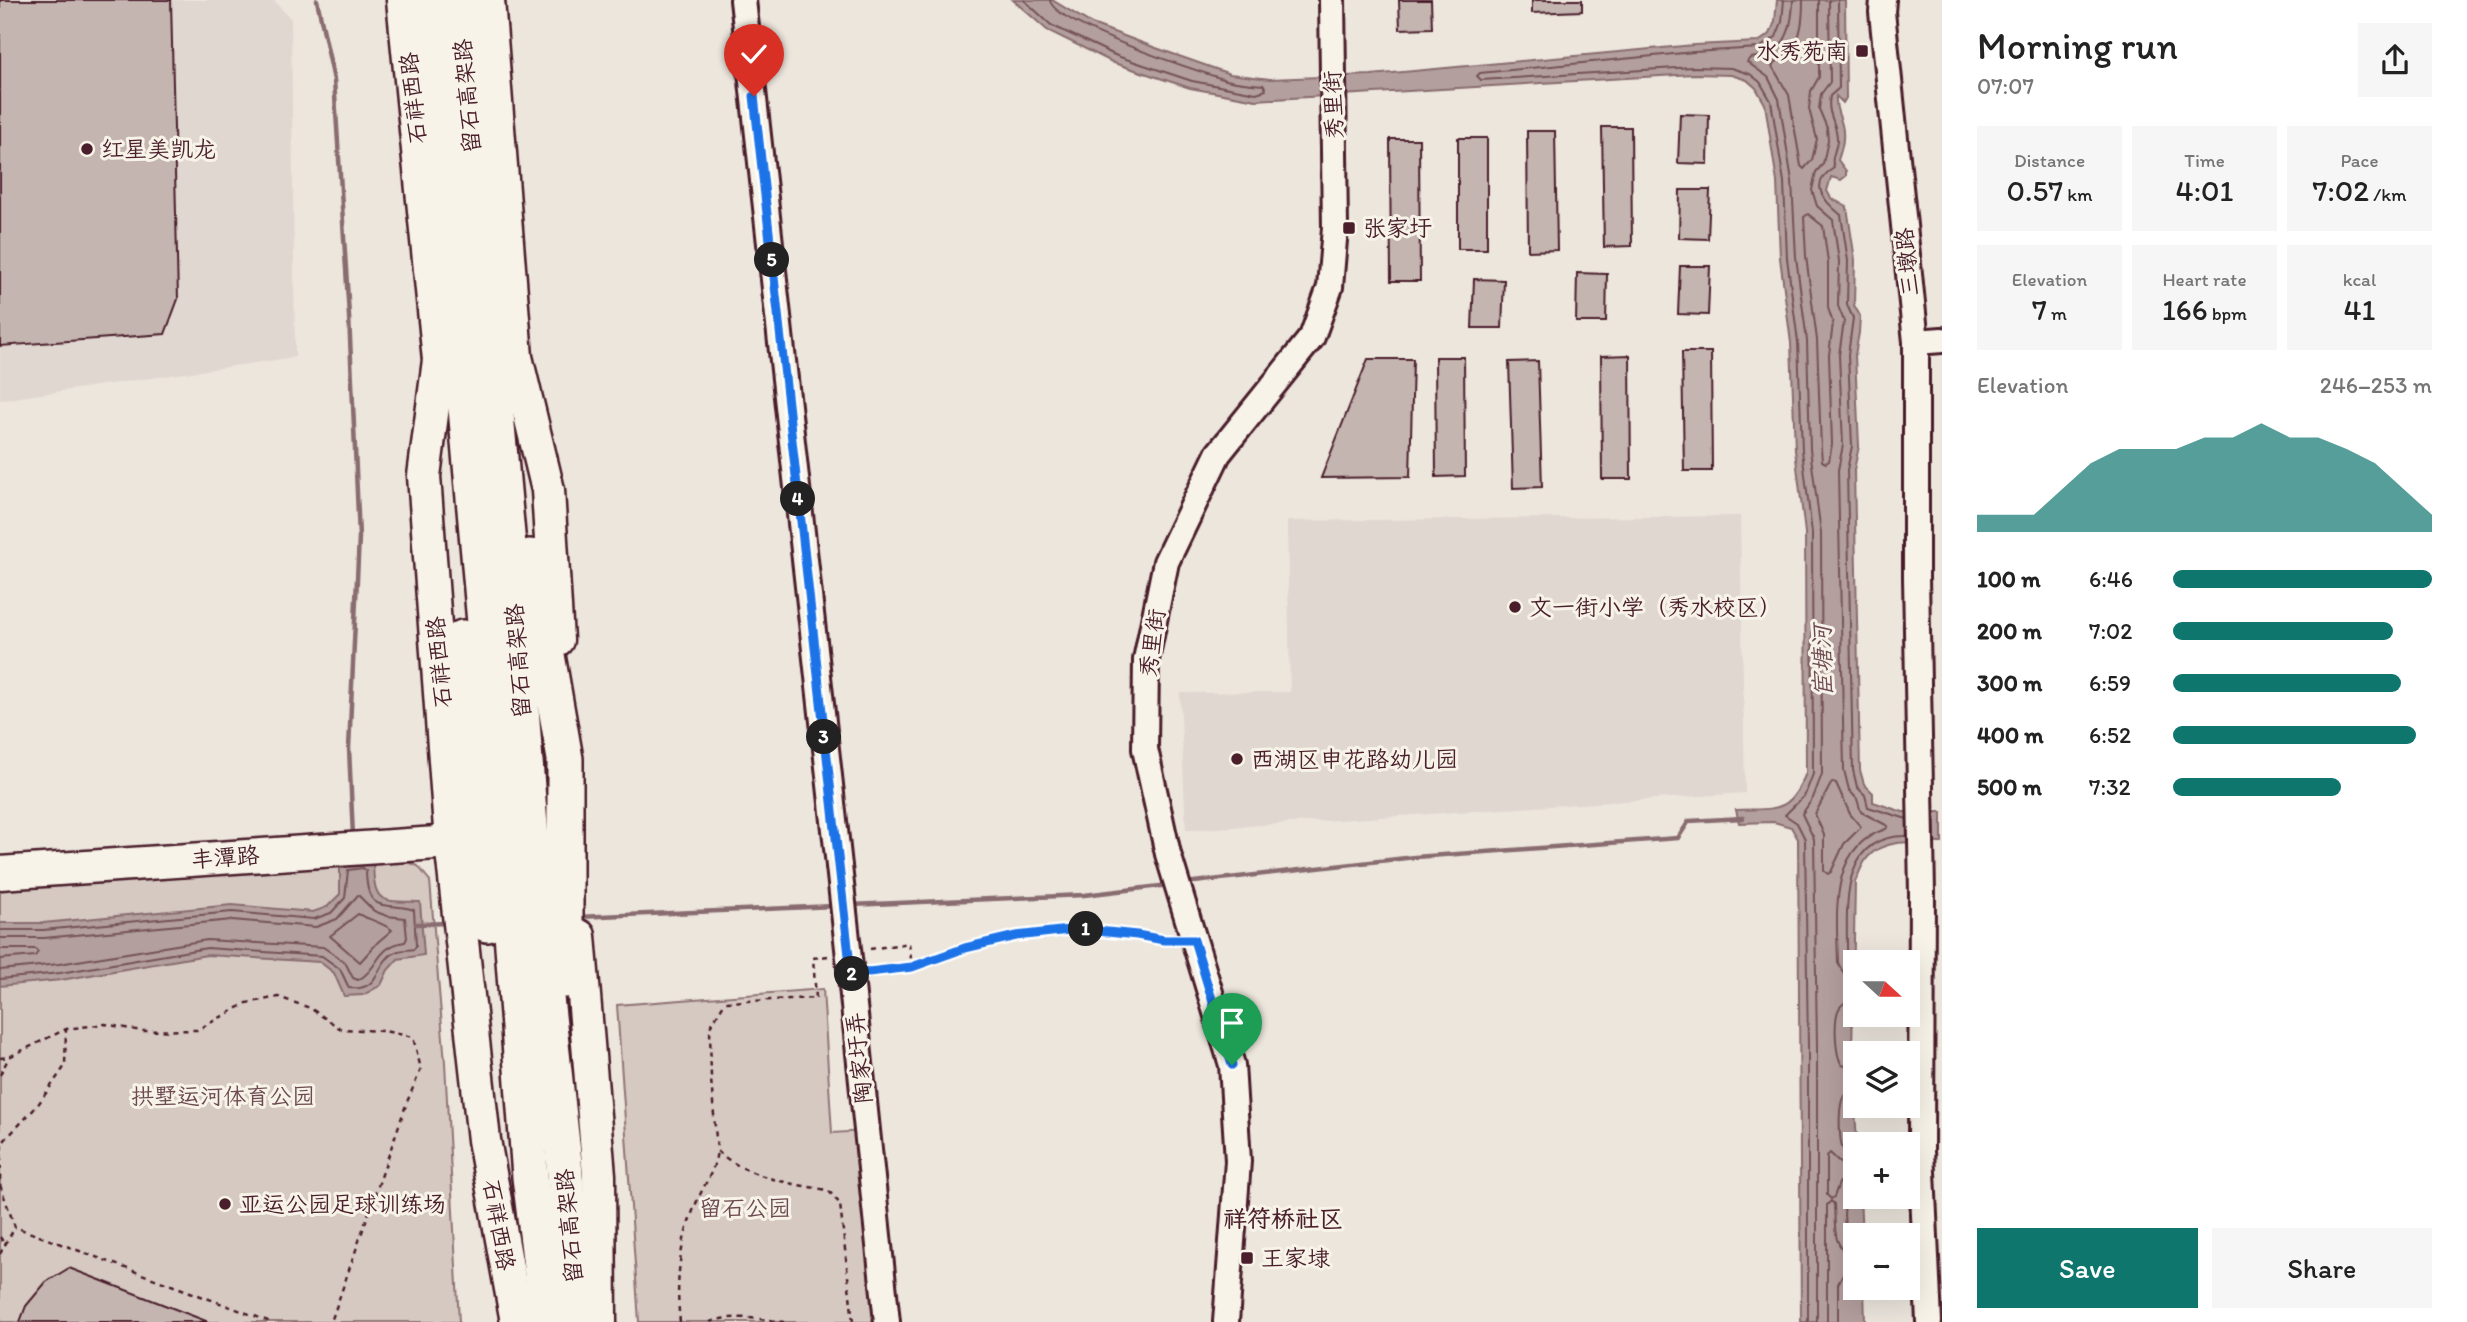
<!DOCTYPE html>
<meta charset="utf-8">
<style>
:root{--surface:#fff;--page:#f6f6f6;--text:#222;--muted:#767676;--accent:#0f766e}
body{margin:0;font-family:Itim,"LXGW WenKai TC",sans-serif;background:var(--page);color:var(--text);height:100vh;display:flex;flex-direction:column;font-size:26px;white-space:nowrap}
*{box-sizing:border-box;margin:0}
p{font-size:23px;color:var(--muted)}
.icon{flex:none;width:38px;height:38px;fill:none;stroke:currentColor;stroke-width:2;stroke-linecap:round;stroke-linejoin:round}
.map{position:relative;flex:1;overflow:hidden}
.details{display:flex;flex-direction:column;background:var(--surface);width:525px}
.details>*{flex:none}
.needle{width:46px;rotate:111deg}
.controls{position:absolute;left:1843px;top:950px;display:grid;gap:14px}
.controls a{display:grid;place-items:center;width:77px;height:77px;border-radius:0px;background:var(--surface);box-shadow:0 7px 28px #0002;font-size:35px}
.pin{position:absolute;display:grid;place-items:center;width:60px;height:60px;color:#fff;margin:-72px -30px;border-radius:50% 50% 50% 0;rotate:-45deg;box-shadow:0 0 7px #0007}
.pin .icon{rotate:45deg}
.km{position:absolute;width:35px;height:35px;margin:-18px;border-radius:50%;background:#222;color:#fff;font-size:19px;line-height:35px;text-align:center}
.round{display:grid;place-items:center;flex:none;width:74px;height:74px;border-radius:0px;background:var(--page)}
.headline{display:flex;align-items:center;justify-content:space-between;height:119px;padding:0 35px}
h1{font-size:38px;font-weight:600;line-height:52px}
.metrics{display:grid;grid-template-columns:repeat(3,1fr);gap:10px;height:119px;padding:7px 35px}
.metrics div{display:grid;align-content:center;border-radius:0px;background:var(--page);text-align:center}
.metrics b{font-size:30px;font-weight:600}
.metrics small{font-size:19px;font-weight:400}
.metrics p{font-size:19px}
.chart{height:196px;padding:14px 35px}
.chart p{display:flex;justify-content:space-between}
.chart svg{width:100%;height:126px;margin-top:7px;fill:var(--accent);opacity:.7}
.action{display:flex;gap:14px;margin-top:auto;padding:14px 35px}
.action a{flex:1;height:80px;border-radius:0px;background:var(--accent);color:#fff;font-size:28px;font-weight:600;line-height:80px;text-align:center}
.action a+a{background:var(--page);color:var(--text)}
ul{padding:0 35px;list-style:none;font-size:23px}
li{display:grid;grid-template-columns:112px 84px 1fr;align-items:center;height:52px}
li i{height:18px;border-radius:9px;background:var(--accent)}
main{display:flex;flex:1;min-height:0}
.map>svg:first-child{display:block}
.built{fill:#e0d7d0}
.green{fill:#d5c9c2;stroke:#907476;stroke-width:2}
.water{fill:#b39f9d;stroke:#896c6f;stroke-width:2}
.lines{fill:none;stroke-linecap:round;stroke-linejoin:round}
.shore{stroke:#745259;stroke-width:2}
.stream{stroke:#896c6f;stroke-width:4.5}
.building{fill:#c4b5b0;stroke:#4a1f2b;stroke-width:2}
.minor-casing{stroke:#4a1f2b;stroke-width:30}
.major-casing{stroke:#4a1f2b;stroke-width:37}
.highway-casing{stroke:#4a1f2b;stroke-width:40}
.path{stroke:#4a1f2b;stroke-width:2.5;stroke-dasharray:5 5;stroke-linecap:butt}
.minor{stroke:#f7f3e8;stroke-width:24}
.major{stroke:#f7f3e8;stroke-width:32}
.highway{stroke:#f7f3e8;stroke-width:35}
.minor-bridge-casing{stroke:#4a1f2b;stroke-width:30;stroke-linecap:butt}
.minor-bridge{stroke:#f7f3e8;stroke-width:24}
.route-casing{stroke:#fff;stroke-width:14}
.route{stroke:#1a73e8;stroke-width:9}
.poi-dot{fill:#4a1f2b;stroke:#f7f3e8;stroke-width:2.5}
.labels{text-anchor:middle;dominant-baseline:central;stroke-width:6;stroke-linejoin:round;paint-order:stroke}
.poi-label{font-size:23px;fill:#4a1f2b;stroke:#f7f3e8;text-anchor:start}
.street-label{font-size:23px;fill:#4a1f2b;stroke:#f7f3e8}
.park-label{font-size:23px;fill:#6d4a51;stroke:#f7f3e8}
.water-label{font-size:24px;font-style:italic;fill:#6f4c53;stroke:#f7f3e8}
.neighbourhood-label{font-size:24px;font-weight:bold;fill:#4a1f2b;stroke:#f7f3e8}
</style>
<main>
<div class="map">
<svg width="1942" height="1322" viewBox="0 0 1942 1322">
<rect width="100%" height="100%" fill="#ece6dd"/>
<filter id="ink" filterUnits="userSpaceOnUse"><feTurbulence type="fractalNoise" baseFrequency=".0143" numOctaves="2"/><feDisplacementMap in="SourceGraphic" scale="14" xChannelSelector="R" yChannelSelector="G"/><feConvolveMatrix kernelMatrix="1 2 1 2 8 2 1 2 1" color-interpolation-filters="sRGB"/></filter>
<g filter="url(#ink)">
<g class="built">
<path d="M 0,0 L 273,0 L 291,19 L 295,357 L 0,400 Z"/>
<path d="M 1740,516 L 1745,793 L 1186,830 L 1180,693 L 1290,692 L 1287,521 Z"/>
</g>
<g class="green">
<path d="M 405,861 L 418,866 L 430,881 L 445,1063 L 459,1322 L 0,1322 L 0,883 Z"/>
<path d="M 823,989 L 832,1133 L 865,1131 L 888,1322 L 639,1322 L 617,1005 Z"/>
</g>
<g class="water">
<path d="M 1013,0 L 1052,0 L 1092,24 L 1156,48 L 1230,74 L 1270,79 L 1371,75 L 1694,45 L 1758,42 L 1770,34 L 1775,21 L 1777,0 L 1845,0 L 1846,98 L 1843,103 L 1836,96 C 1835,111 1839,112 1842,125 C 1845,137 1842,148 1838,160 L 1846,171 L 1846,176 L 1841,180 L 1831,177 L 1827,191 L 1831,198 L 1847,207 L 1855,260 L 1854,305 L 1860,316 L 1859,333 L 1855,355 L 1859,446 L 1854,470 L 1860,770 L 1864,784 L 1873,793 L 1873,802 L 1903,812 L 1942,812 L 1942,843 C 1918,843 1886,837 1868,857 C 1862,863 1859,874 1855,882 L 1852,1055 L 1857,1144 L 1855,1144 L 1855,1197 L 1860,1197 L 1862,1235 L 1855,1236 L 1855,1288 L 1864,1288 L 1865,1322 L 1801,1322 L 1798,839 L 1791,827 L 1774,822 L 1739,823 L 1736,810 C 1776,808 1789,815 1806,773 L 1805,533 L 1795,450 L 1791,343 L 1780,258 L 1777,182 L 1765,104 L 1756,88 L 1747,80 L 1731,75 L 1694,74 L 1256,100 L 1190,88 L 1114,63 L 1047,30 Z"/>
<path d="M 373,861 C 374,905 380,901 420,902 L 424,955 L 398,959 L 388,970 L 381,985 L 363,995 L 344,996 L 334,973 L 320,962 L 207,955 L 61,980 L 0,986 L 0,923 L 43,923 L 232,905 L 313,912 L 327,907 L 340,894 L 340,862 Z"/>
</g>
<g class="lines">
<g class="shore">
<path d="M 1024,0 L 1051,25 L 1117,56 L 1192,81 L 1256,93 L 1266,90 L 1264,85 C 1251,84 1238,83 1226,80 C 1198,71 1052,24 1050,0"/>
<path d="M 1784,0 L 1782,22 L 1776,37 L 1759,48 L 1694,52 L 1480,73 L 1477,76 L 1481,80 L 1693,67 L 1731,68 L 1750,74 L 1760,82 L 1771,101 L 1784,182 L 1787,258 L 1798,342 L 1802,450 L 1812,533 L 1813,774 L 1805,795 L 1785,815 L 1797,823 L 1805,839 L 1808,1047 L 1808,1322"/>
<path d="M 1793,0 C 1792,32 1785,55 1750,58 L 1747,62 L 1768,77 L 1779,99 L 1792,181 L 1796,257 L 1807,341 L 1810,449 L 1821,533 L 1822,774 L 1813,798 L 1802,814 L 1814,839 L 1817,1047 L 1817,1322"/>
<path d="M 1803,0 C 1803,17 1802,38 1790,51 C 1785,57 1777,60 1772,66 L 1789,95 L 1801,166 L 1804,169 L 1812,160 L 1817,139 L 1809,109 L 1811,91 L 1819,77 L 1819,0"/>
<path d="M 1829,0 L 1830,82 L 1821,94 L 1819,109 L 1827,128 L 1828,140 L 1823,164 L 1816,172 L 1812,190 L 1817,206 L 1833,220 L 1839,261 L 1838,306 L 1844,321 L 1839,355 L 1843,445 L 1838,470 L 1844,770 L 1849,790 L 1857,799 L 1861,812 L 1888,826 L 1886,829 C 1828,847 1837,915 1838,963 L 1844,974 L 1855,978"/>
<path d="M 1838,0 L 1839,88 L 1830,96 C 1826,116 1838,123 1837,141 C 1836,152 1830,157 1834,168 C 1807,184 1825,202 1841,215 L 1848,261 L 1847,305 L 1853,318 L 1848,355 L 1852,446 L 1847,470 L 1853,770 L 1857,787 L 1865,795 L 1868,807 L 1907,819"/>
<path d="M 1808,214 L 1823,226 L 1828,262 L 1828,308 L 1833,323 L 1829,355 L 1832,444 L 1829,461 L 1826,463 L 1822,461 L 1821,448 L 1817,340 L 1806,256 L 1804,217 Z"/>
<path d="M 1832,782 L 1836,783 L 1850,814 L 1861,827 L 1844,844 L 1831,872 L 1828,874 L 1824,871 L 1824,835 L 1815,814 Z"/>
<path d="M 358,914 C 368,919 385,924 392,930 L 379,941 L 360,962 L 330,936 Z"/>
<path d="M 0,930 L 43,930 L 232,912 L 314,919 L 331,913 L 345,898 L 348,870 L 363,868 L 366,871 C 367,916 385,901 414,910 L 416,946 L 414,949 C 409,950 401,950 396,952 C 374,962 382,992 349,988 L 340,969 L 322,956 L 207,948 L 60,973 L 0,979"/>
<path d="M 0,938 L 44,938 L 232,920 L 316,927 L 337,919 L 358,895 L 374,911 L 387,916 L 405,918 L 407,938 L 405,942 C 376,946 379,969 358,980 L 353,978 L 345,962 L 323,947 L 207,940 L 59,964 L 0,970"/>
<path d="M 0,949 L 35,949 L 38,952 L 35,956 L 0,959"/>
<path d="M 1855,969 L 1849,967 L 1847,961 C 1848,912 1836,835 1907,836"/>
<path d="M 1855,999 C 1849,1000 1844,1002 1840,1007 C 1833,1017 1835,1055 1842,1065 L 1855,1069"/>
<path d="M 1855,1090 L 1844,1096 C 1838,1105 1838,1144 1845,1153 C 1849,1158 1850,1158 1855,1160"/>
<path d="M 1830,1153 L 1850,1172 L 1839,1183 L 1834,1197 L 1831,1199 L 1827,1195 L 1827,1156 Z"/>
<path d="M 1855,1183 C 1840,1193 1841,1238 1855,1249"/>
<path d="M 1827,1322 L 1827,1205 L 1831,1201 L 1834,1204 C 1836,1234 1831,1241 1854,1262 L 1843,1274 L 1838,1284 L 1838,1322"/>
</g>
<g class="stream">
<path d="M 317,0 L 334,80 L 349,316 L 359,537 L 349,748 L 353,836"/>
<path d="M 1185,883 L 1415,857 L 1678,838 L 1689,821 L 1743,818"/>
<path d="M 850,905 L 1084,895 L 1169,885"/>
<path d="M 577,917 L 834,906"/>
<path d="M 416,924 L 450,923"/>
</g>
</g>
<g class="building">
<path d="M 0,0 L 171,0 L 178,299 L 165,334 L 0,346 Z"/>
<path d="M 1399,0 L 1431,0 L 1432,28 L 1400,29 Z"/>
<path d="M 1532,0 L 1582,0 L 1582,11 L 1532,13 Z"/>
<path d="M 1680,114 L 1709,115 L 1708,164 L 1678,163 Z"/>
<path d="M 1602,127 L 1631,127 L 1632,246 L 1604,247 Z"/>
<path d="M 1527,131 L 1555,131 L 1557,250 L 1528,251 Z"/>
<rect x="1458" y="138" width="29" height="111"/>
<path d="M 1390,139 L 1419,139 L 1420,281 L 1391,281 Z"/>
<path d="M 1680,190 L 1710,190 L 1708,239 L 1679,238 Z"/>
<path d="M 1680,266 L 1710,266 L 1708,315 L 1678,314 Z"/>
<path d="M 1577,273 L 1607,274 L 1606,322 L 1576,322 Z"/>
<path d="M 1474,279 L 1504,280 L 1502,328 L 1472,328 Z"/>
<path d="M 1682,352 L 1711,352 L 1712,471 L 1684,471 Z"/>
<path d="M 1630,355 L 1631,479 L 1602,479 L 1601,356 Z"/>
<path d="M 1435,357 L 1464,357 L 1465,476 L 1436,477 Z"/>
<path d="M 1368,359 L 1413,359 L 1410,477 L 1321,478 Z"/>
<path d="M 1538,361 L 1542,487 L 1513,488 L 1509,362 Z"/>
<path d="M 69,1268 L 206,1321 L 206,1322 L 20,1322 L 26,1306 L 46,1282 Z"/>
</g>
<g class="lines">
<defs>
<g id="minor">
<path d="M 743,0 L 839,866"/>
<path d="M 1883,0 L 1882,12 L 1916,342 L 1916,578 L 1922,893 L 1921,1151 L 1929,1322"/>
<path d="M 1916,342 L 1942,340"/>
<path d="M 850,967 L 887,1322"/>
<path d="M 1226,1322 L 1238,1161 L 1232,1065 L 1168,854 L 1145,749 L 1146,660 L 1166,562 L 1218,454 L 1312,337 L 1330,287 L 1335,228 L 1332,0"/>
</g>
<g id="major">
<path d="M 403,0 L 439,360 L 424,476 L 451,842 L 484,1140 L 517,1322"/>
<path d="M 488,0 L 516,357 L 548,490 L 557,640"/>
<path d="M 0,873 L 451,842"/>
<path d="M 579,936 L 599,1175 L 600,1322"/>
</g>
<g id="highway">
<path d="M 430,0 L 510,906 L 530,1177 L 548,1322"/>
<path d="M 458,0 L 512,589 L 536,906 L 564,1163 L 577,1322"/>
<path d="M 530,557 L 565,759 L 565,980"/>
<path d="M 463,638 L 473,781 L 487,924"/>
</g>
</defs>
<use href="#minor" class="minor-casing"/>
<use href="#major" class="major-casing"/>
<use href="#highway" class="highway-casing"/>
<g class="path">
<path d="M 870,949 L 909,943 L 912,967"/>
<path d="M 828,956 L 813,958 L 816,998 L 725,1002 L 710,1027 L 711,1079 L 717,1151 C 747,1177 790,1184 828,1190 L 840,1204 L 853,1322"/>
<path d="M 871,972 L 912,967 L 965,949 L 1016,936 L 1078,928 L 1173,940"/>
<path d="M 0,1058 L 9,1057 L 66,1029 L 105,1024 L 141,1031 L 197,1030 L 247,1003 L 278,997 L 310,1008 L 341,1029 L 384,1031 L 413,1037 L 421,1069 L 407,1102 L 331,1322"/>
<path d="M 0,1075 L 9,1057"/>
<path d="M 0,1180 L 2,1143 L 37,1106 L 65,1066 L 66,1029"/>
<path d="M 0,1185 L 15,1227 L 271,1322"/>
<path d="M 0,1237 L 5,1245"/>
<path d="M 0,1254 L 15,1227"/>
<path d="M 680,1322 C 675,1279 680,1237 699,1197 C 707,1179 714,1172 717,1151"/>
<path d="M 710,1322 C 732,1314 761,1319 784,1322"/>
</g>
<use href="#minor" class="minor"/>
<use href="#major" class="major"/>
<use href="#highway" class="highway"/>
<defs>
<path id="minor-bridge" d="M 839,866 L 850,967"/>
</defs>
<use href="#minor-bridge" class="minor-bridge-casing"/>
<use href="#minor-bridge" class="minor-bridge"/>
</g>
</g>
<g class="lines" filter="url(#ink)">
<defs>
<path id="route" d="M 754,96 L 851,974 L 912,967 L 965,948 L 1016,936 L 1078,929 L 1137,935 L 1164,940 L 1194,940 L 1232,1065"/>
</defs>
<use href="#route" class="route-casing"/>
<use href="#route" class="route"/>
</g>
<g class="poi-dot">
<rect x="1855" y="44" width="14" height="14" rx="3.5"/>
<circle cx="87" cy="149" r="7"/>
<rect x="1342" y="221" width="14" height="14" rx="3.5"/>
<circle cx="1515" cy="607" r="7"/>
<circle cx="1237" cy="759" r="7"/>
<circle cx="225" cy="1204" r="7"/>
<rect x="1240" y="1251" width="14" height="14" rx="3.5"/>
</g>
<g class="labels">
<g class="poi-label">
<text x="1848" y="51" text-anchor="end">水秀苑南</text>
<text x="101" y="149">红星美凯龙</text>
<text x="1363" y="228">张家圩</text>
<text x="1529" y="607">文一街小学（秀水校区）</text>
<text x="1251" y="759">西湖区申花路幼儿园</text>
<text x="239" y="1204">亚运公园足球训练场</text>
<text x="1261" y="1258">王家埭</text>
</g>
<g class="street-label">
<text transform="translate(467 96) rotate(-95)">留石高架路</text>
<text transform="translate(413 98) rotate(-96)">石祥西路</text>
<text transform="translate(1333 105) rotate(-92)">秀里街</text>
<text transform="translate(1907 262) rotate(-96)">三墩路</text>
<text transform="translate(1152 643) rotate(-82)">秀里街</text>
<text transform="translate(518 661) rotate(-94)">留石高架路</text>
<text transform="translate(439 662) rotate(-95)">石祥西路</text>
<text transform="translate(225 857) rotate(-4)">丰潭路</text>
<text transform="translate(859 1058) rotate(-96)">陶家圩弄</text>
<text transform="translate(499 1225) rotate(80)">石祥西路</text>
<text transform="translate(569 1226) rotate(-95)">留石高架路</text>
</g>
<g class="park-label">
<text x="223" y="1096">拱墅运河体育公园</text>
<text x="745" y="1208">留石公园</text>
</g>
<g class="water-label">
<text transform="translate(1822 661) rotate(-91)">宦塘河</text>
</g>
<g class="neighbourhood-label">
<text x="1283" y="1218">祥符桥社区</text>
</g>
</g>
</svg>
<div class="controls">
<a><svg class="needle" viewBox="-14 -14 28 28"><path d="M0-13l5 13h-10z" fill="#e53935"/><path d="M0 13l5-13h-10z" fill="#767676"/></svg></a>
<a><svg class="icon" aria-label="layers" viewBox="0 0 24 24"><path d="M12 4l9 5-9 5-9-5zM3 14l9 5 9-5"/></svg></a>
<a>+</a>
<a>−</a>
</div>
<div class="pin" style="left:1232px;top:1065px;background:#1e9e55"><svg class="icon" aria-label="arrive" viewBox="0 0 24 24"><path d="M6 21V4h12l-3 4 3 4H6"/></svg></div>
<div class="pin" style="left:754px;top:96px;background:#d93025"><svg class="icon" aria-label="check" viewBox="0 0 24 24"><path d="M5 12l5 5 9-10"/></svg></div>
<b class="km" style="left:1086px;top:929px">1</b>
<b class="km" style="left:852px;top:974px">2</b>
<b class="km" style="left:824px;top:737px">3</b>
<b class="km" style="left:798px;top:499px">4</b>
<b class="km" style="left:772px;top:260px">5</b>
</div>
<section class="details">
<div class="headline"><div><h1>Morning run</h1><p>07:07</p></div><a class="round"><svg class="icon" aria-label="share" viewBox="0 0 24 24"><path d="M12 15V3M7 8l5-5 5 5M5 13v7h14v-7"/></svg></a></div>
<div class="metrics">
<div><p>Distance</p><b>0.57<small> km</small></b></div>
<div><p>Time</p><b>4:01</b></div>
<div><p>Pace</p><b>7:02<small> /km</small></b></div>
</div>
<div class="metrics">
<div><p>Elevation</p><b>7<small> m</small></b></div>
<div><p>Heart rate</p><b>166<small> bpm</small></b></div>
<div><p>kcal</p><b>41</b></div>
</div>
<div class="chart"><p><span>Elevation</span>246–253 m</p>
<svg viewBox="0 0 160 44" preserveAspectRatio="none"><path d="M0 44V38L10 38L20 38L30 29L40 20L50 15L60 15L70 15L80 11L90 11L100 6L110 11L120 11L130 15L140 20L150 29L160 38V44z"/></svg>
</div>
<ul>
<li><b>100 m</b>6:46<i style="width:100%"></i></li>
<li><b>200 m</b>7:02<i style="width:85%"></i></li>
<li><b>300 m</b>6:59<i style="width:88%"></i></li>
<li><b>400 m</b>6:52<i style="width:94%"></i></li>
<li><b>500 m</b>7:32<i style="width:65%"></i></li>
</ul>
<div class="action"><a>Save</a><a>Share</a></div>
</section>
</main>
